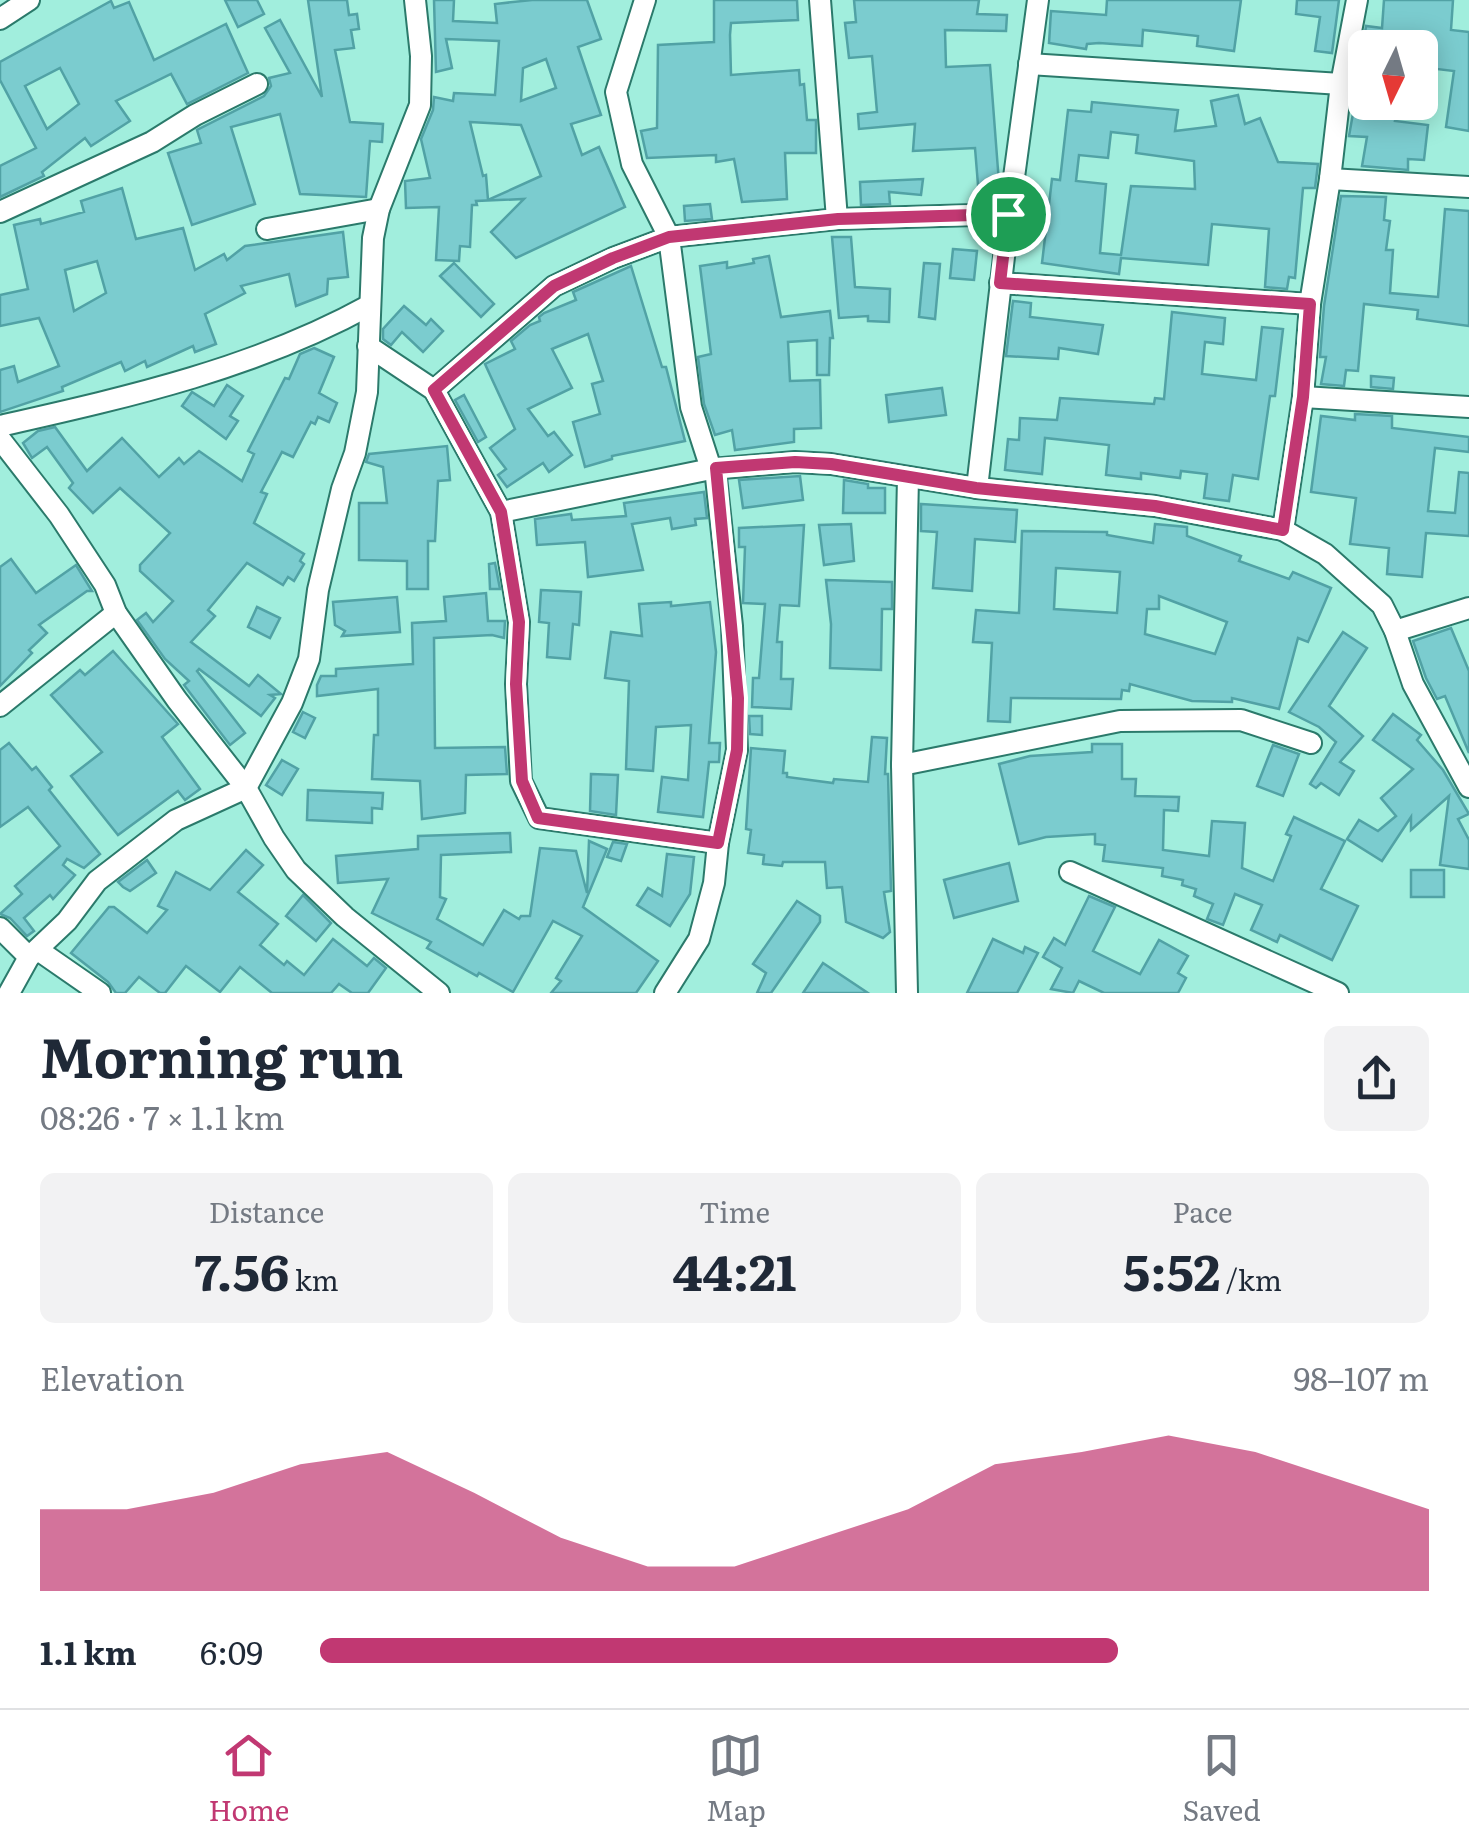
<!DOCTYPE html>
<meta charset="utf-8">
<style>
:root{--surface:#fff;--page:#f2f2f3;--text:#1f2937;--muted:#747a83;--line:#e0e1e3;--accent:#c13872}
body{margin:0;font-family:Literata,serif;background:var(--page);color:var(--text);height:100vh;display:flex;flex-direction:column;font-size:38px;white-space:nowrap}
*{box-sizing:border-box;margin:0}
p{font-size:32px;color:var(--muted)}
.icon{flex:none;width:55px;height:55px;fill:none;stroke:currentColor;stroke-width:2;stroke-linecap:round;stroke-linejoin:round}
.map{position:relative;height:993px;overflow:hidden}
.side{display:flex;flex-direction:column;background:var(--surface);flex:1}
.side>*{flex:none}
.needle{width:65px;rotate:185deg}
.controls{position:absolute;left:1348px;top:30px;display:grid;gap:20px}
.controls a{display:grid;place-items:center;width:90px;height:90px;border-radius:15px;background:var(--surface);box-shadow:0 5px 25px #0003;font-size:50px}
.pin{position:absolute;display:grid;place-items:center;width:85px;height:85px;color:#fff;margin:-42px;border:5px solid #fff;border-radius:50%;box-shadow:0 2px 10px #0007}
.round{display:grid;place-items:center;flex:none;width:105px;height:105px;border-radius:15px;background:var(--page)}
.head{display:flex;align-items:center;justify-content:space-between;height:170px;padding:0 40px}
h1{font-size:55px;font-weight:700;line-height:75px}
.metrics{display:grid;grid-template-columns:repeat(3,1fr);gap:15px;height:170px;padding:10px 40px}
.metrics div{display:grid;align-content:center;border-radius:15px;background:var(--page);text-align:center}
.metrics b{font-size:50px;font-weight:700}
.metrics small{font-size:28px;font-weight:400}
.metrics p{font-size:28px}
.chart{height:280px;padding:20px 40px}
.chart p{display:flex;justify-content:space-between}
.chart svg{width:100%;height:180px;margin-top:10px;fill:var(--accent);opacity:.7}
ul{padding:0 40px;list-style:none;font-size:32px}
li{display:grid;grid-template-columns:160px 120px 1fr;align-items:center;height:75px}
li i{height:25px;border-radius:12px;background:var(--accent)}
.menu{display:flex;justify-content:space-around;align-items:center;height:140px;border-top:2px solid var(--line);background:var(--surface);font-size:28px;color:var(--muted)}
.menu a{display:grid;justify-items:center;gap:5px}
.menu .active{color:var(--accent)}
.map>svg:first-child{display:block}
.building{fill:#7bcccf;stroke:#51a2a5;stroke-width:2.5;fill-rule:evenodd}
.lines{fill:none;stroke-linecap:round;stroke-linejoin:round}
.minor-casing{stroke:#2b7a6b;stroke-width:24}
.minor{stroke:#fff;stroke-width:20}
.route-casing{stroke:#fff;stroke-width:20}
.route{stroke:#c13872;stroke-width:12}
</style>
<div class="map">
<svg width="1469" height="993" viewBox="0 0 1469 993">
<rect width="100%" height="100%" fill="#a1eedd"/>
<g class="building">
<path d="M 225,0 L 257,0 L 264,14 L 238,27 Z"/>
<path d="M 308,0 L 347,0 L 349,15 L 357,14 L 359,29 L 351,30 L 354,48 L 335,50 L 350,122 L 383,124 L 382,142 L 370,141 L 366,197 L 300,194 L 280,114 L 231,127 L 255,204 L 192,225 L 168,153 L 201,143 L 197,130 L 264,96 L 271,86 L 269,78 L 290,73 L 265,28 L 280,20 L 322,97 Z"/>
<path d="M 434,0 L 454,0 L 453,21 L 497,23 L 495,4 L 532,0 L 587,0 L 601,39 L 578,47 L 601,115 L 571,124 L 582,155 L 599,147 L 625,207 L 516,258 L 491,232 L 524,199 L 476,201 L 477,205 L 472,205 L 470,247 L 460,246 L 459,261 L 436,260 L 439,207 L 406,208 L 405,181 L 430,178 L 421,139 L 433,110 L 434,97 L 453,101 L 454,93 L 495,95 L 499,41 L 446,39 L 452,68 L 436,72 ZM 546,59 L 556,88 L 521,101 L 523,68 ZM 470,122 L 521,125 L 541,176 L 488,200 L 486,175 L 483,176 Z"/>
<path d="M 714,0 L 797,0 L 798,20 L 731,23 L 730,35 L 731,75 L 799,70 L 800,85 L 804,84 L 807,120 L 816,120 L 816,153 L 785,153 L 787,199 L 742,202 L 734,159 L 716,162 L 716,155 L 647,158 L 641,131 L 657,128 L 658,45 L 714,42 Z"/>
<path d="M 854,0 L 979,0 L 977,14 L 1007,15 L 1006,31 L 945,30 L 946,67 L 990,65 L 999,183 L 978,185 L 975,148 L 913,151 L 915,124 L 859,129 L 858,114 L 877,112 L 872,56 L 849,58 L 845,23 L 856,22 Z"/>
<path d="M 1107,0 L 1241,0 L 1234,51 L 1197,46 L 1198,36 L 1143,30 L 1142,46 L 1099,43 L 1087,44 L 1086,49 L 1049,43 L 1051,11 L 1106,15 Z"/>
<path d="M 1297,0 L 1339,0 L 1332,53 L 1315,51 L 1320,17 L 1296,14 Z"/>
<path d="M 1384,0 L 1453,0 L 1451,30 L 1469,32 L 1469,131 L 1446,127 L 1454,71 L 1420,67 L 1420,48 L 1363,48 L 1366,26 L 1382,28 Z"/>
<path d="M 111,1 L 114,8 L 129,2 L 154,60 L 226,24 L 248,73 L 187,104 L 171,74 L 116,101 L 130,121 L 91,146 L 85,138 L 42,172 L 44,176 L 0,197 L 0,166 L 36,148 L 0,80 L 0,62 ZM 60,68 L 79,104 L 47,129 L 25,86 Z"/>
<path d="M 1238,95 L 1245,124 L 1260,118 L 1278,162 L 1318,164 L 1315,188 L 1303,188 L 1295,278 L 1289,277 L 1287,289 L 1265,287 L 1269,229 L 1212,224 L 1208,265 L 1121,258 L 1119,274 L 1042,263 L 1052,179 L 1060,180 L 1068,110 L 1091,112 L 1092,102 L 1178,110 L 1175,131 L 1216,126 L 1211,101 ZM 1111,132 L 1138,135 L 1136,153 L 1194,161 L 1195,189 L 1131,186 L 1121,255 L 1100,253 L 1106,184 L 1076,181 L 1079,155 L 1108,158 Z"/>
<path d="M 1355,102 L 1398,110 L 1395,121 L 1428,125 L 1424,160 L 1408,159 L 1408,170 L 1362,166 L 1367,137 L 1349,136 Z"/>
<path d="M 923,179 L 921,195 L 889,192 L 890,204 L 861,205 L 860,182 Z"/>
<path d="M 122,188 L 136,239 L 183,228 L 195,270 L 224,254 L 227,260 L 245,246 L 343,232 L 348,277 L 328,279 L 327,294 L 296,306 L 289,274 L 241,286 L 245,293 L 205,314 L 216,344 L 195,352 L 193,346 L 147,367 L 145,361 L 125,371 L 121,362 L 62,387 L 63,391 L 0,412 L 0,370 L 14,366 L 18,382 L 59,366 L 39,318 L 0,326 L 0,295 L 28,289 L 14,225 L 40,219 L 41,224 L 84,212 L 81,201 ZM 97,261 L 106,293 L 74,311 L 65,270 Z"/>
<path d="M 1341,196 L 1386,197 L 1384,220 L 1390,221 L 1386,250 L 1393,250 L 1390,293 L 1438,297 L 1445,209 L 1469,211 L 1469,326 L 1417,319 L 1418,310 L 1364,304 L 1358,371 L 1346,370 L 1344,386 L 1321,384 L 1326,357 L 1320,357 L 1324,306 Z"/>
<path d="M 710,204 L 712,219 L 685,221 L 684,206 Z"/>
<path d="M 832,237 L 851,237 L 855,287 L 890,289 L 889,322 L 868,321 L 868,316 L 839,318 Z"/>
<path d="M 953,249 L 977,251 L 974,280 L 950,278 Z"/>
<path d="M 769,256 L 781,317 L 830,311 L 833,338 L 830,338 L 829,375 L 817,375 L 817,340 L 788,342 L 790,381 L 820,380 L 821,428 L 794,429 L 794,442 L 735,450 L 732,430 L 715,435 L 704,404 L 698,357 L 711,354 L 700,266 L 727,262 L 727,268 L 754,263 L 753,259 Z"/>
<path d="M 454,263 L 494,304 L 481,317 L 440,276 Z"/>
<path d="M 924,263 L 940,264 L 935,319 L 919,317 Z"/>
<path d="M 631,266 L 662,367 L 666,367 L 685,441 L 612,456 L 612,459 L 585,467 L 573,422 L 600,414 L 592,384 L 603,381 L 588,334 L 552,349 L 572,388 L 528,409 L 548,436 L 554,432 L 572,455 L 549,472 L 543,463 L 507,487 L 498,475 L 506,469 L 490,448 L 515,429 L 485,364 L 515,349 L 511,341 L 530,325 L 540,321 L 539,317 L 544,313 L 576,300 L 573,292 Z"/>
<path d="M 1013,301 L 1031,303 L 1030,317 L 1103,325 L 1098,354 L 1059,348 L 1058,359 L 1006,356 Z"/>
<path d="M 404,306 L 426,325 L 431,319 L 443,331 L 423,352 L 402,332 L 391,345 L 383,339 L 383,329 Z"/>
<path d="M 1172,312 L 1225,318 L 1223,344 L 1205,342 L 1202,374 L 1256,380 L 1262,327 L 1283,329 L 1275,396 L 1270,396 L 1258,479 L 1233,475 L 1229,501 L 1204,498 L 1207,474 L 1181,471 L 1180,478 L 1141,473 L 1141,479 L 1106,475 L 1109,445 L 1045,438 L 1042,474 L 1005,470 L 1008,439 L 1019,440 L 1020,418 L 1057,420 L 1060,398 L 1154,404 L 1155,398 L 1164,399 Z"/>
<path d="M 314,348 L 334,357 L 319,393 L 337,403 L 329,422 L 318,417 L 315,424 L 311,422 L 293,457 L 282,452 L 261,492 L 267,494 L 254,523 L 304,554 L 300,561 L 304,564 L 294,581 L 288,577 L 283,585 L 247,563 L 208,610 L 215,616 L 191,642 L 249,686 L 258,675 L 281,694 L 270,695 L 275,698 L 261,716 L 199,669 L 197,671 L 245,733 L 230,745 L 184,685 L 189,681 L 165,659 L 137,620 L 146,613 L 153,622 L 173,601 L 140,571 L 140,565 L 170,533 L 120,488 L 93,513 L 69,488 L 73,483 L 47,447 L 32,458 L 23,443 L 38,431 L 55,427 L 87,471 L 122,438 L 159,477 L 179,458 L 184,464 L 199,451 L 242,481 L 254,454 L 248,451 L 285,378 L 289,379 L 300,354 Z"/>
<path d="M 1371,376 L 1394,378 L 1393,389 L 1371,387 Z"/>
<path d="M 227,385 L 243,396 L 230,416 L 238,421 L 226,439 L 182,406 L 192,392 L 214,406 Z"/>
<path d="M 942,388 L 946,415 L 889,422 L 886,395 Z"/>
<path d="M 464,395 L 486,437 L 478,442 L 455,400 Z"/>
<path d="M 1355,414 L 1392,416 L 1392,428 L 1469,437 L 1469,452 L 1435,448 L 1428,511 L 1455,513 L 1459,472 L 1469,473 L 1469,536 L 1426,533 L 1422,577 L 1387,574 L 1389,548 L 1350,544 L 1356,498 L 1311,492 L 1321,416 L 1355,420 Z"/>
<path d="M 447,446 L 450,480 L 438,481 L 435,541 L 428,541 L 428,589 L 407,589 L 407,561 L 359,560 L 359,503 L 387,503 L 383,467 L 366,462 L 369,454 Z"/>
<path d="M 800,476 L 803,500 L 743,508 L 739,480 Z"/>
<path d="M 844,480 L 868,484 L 868,488 L 885,488 L 885,513 L 843,513 Z"/>
<path d="M 704,492 L 707,518 L 695,519 L 696,525 L 672,529 L 670,518 L 632,524 L 643,570 L 588,577 L 585,542 L 537,545 L 535,519 L 571,514 L 572,520 L 626,516 L 624,503 Z"/>
<path d="M 921,504 L 1017,510 L 1015,542 L 975,539 L 972,591 L 933,588 L 937,532 L 921,531 Z"/>
<path d="M 851,524 L 854,561 L 824,565 L 819,525 Z"/>
<path d="M 1155,524 L 1187,527 L 1187,536 L 1241,556 L 1239,561 L 1289,579 L 1293,572 L 1331,588 L 1308,642 L 1298,638 L 1279,709 L 1232,698 L 1232,702 L 1192,701 L 1130,684 L 1129,691 L 1122,690 L 1121,699 L 1011,698 L 1010,722 L 988,721 L 992,643 L 973,642 L 976,610 L 1019,613 L 1022,531 L 1107,532 L 1107,535 L 1153,543 ZM 1056,568 L 1120,572 L 1117,613 L 1054,609 ZM 1159,596 L 1227,622 L 1215,654 L 1145,634 L 1147,609 L 1159,609 Z"/>
<path d="M 804,525 L 799,606 L 780,605 L 777,642 L 782,642 L 781,679 L 793,679 L 791,709 L 752,707 L 753,678 L 759,678 L 765,604 L 743,603 L 745,547 L 739,547 L 739,528 Z"/>
<path d="M 11,559 L 36,593 L 76,565 L 92,591 L 87,591 L 39,625 L 47,633 L 29,650 L 32,653 L 0,686 L 0,567 Z"/>
<path d="M 495,563 L 500,589 L 490,589 L 489,564 Z"/>
<path d="M 826,580 L 892,582 L 892,609 L 882,609 L 881,670 L 830,668 L 831,624 Z"/>
<path d="M 541,590 L 581,592 L 579,625 L 573,624 L 570,659 L 547,657 L 549,623 L 539,622 Z"/>
<path d="M 486,593 L 488,621 L 505,621 L 504,638 L 492,635 L 434,638 L 435,748 L 505,747 L 507,774 L 466,775 L 465,813 L 422,819 L 420,781 L 372,779 L 374,735 L 378,735 L 378,689 L 317,696 L 317,685 L 321,676 L 336,676 L 336,669 L 413,664 L 412,623 L 446,621 L 444,597 Z"/>
<path d="M 397,597 L 400,632 L 342,636 L 345,631 L 335,625 L 333,602 Z"/>
<path d="M 671,602 L 671,606 L 710,602 L 716,652 L 709,743 L 720,743 L 719,762 L 709,762 L 703,817 L 658,812 L 662,777 L 688,780 L 691,725 L 656,727 L 653,771 L 626,769 L 629,681 L 605,678 L 611,632 L 642,636 L 639,604 Z"/>
<path d="M 257,607 L 280,618 L 270,638 L 248,627 Z"/>
<path d="M 1451,628 L 1469,671 L 1469,753 L 1445,696 L 1437,699 L 1426,678 L 1413,641 Z"/>
<path d="M 1343,632 L 1367,648 L 1329,706 L 1363,736 L 1340,762 L 1354,771 L 1339,795 L 1321,783 L 1316,788 L 1310,784 L 1336,742 L 1319,727 L 1289,712 Z"/>
<path d="M 113,651 L 178,724 L 162,737 L 200,789 L 185,800 L 178,791 L 118,835 L 71,776 L 102,752 L 51,695 L 80,670 L 85,675 Z"/>
<path d="M 303,712 L 315,718 L 305,738 L 293,732 Z"/>
<path d="M 1393,714 L 1421,735 L 1417,740 L 1443,770 L 1469,814 L 1458,819 L 1469,840 L 1469,869 L 1440,865 L 1449,796 L 1411,830 L 1411,817 L 1382,861 L 1347,839 L 1359,820 L 1378,831 L 1396,816 L 1381,798 L 1413,769 L 1373,740 Z"/>
<path d="M 749,716 L 762,716 L 762,735 L 750,734 Z"/>
<path d="M 872,737 L 887,738 L 885,774 L 888,774 L 891,891 L 884,892 L 890,932 L 883,938 L 846,922 L 842,887 L 827,888 L 825,862 L 783,862 L 782,866 L 763,864 L 764,855 L 748,853 L 751,830 L 746,829 L 751,748 L 785,751 L 783,773 L 787,773 L 787,777 L 833,783 L 834,779 L 868,782 Z"/>
<path d="M 9,743 L 32,770 L 36,767 L 52,787 L 49,790 L 100,854 L 84,868 L 67,859 L 63,865 L 75,875 L 53,899 L 50,895 L 24,918 L 34,931 L 27,936 L 10,918 L 0,914 L 22,894 L 15,886 L 60,846 L 28,807 L 0,827 L 0,750 Z"/>
<path d="M 1092,744 L 1122,744 L 1122,779 L 1136,779 L 1135,796 L 1179,797 L 1178,811 L 1164,810 L 1163,850 L 1209,856 L 1212,821 L 1245,823 L 1242,868 L 1273,881 L 1291,836 L 1286,834 L 1294,817 L 1345,841 L 1321,889 L 1358,906 L 1332,960 L 1280,935 L 1277,942 L 1251,930 L 1262,905 L 1235,894 L 1223,925 L 1207,919 L 1213,904 L 1194,896 L 1196,889 L 1182,885 L 1183,880 L 1162,876 L 1163,868 L 1103,861 L 1105,845 L 1095,844 L 1095,834 L 1046,837 L 1019,844 L 999,764 L 1030,756 L 1092,752 Z"/>
<path d="M 1273,745 L 1299,754 L 1283,796 L 1257,786 Z"/>
<path d="M 282,760 L 298,769 L 282,795 L 266,785 Z"/>
<path d="M 591,774 L 618,775 L 616,815 L 590,811 Z"/>
<path d="M 308,790 L 383,793 L 382,809 L 372,808 L 372,823 L 307,820 Z"/>
<path d="M 510,833 L 511,852 L 441,855 L 440,897 L 446,899 L 437,919 L 483,945 L 504,910 L 519,919 L 521,916 L 530,916 L 540,848 L 576,851 L 587,893 L 589,841 L 607,849 L 583,907 L 658,961 L 636,993 L 551,993 L 561,981 L 556,978 L 582,936 L 553,921 L 513,992 L 479,973 L 477,976 L 427,948 L 431,942 L 372,913 L 388,879 L 338,883 L 336,856 L 418,849 L 418,836 Z"/>
<path d="M 613,842 L 627,844 L 621,861 L 607,857 Z"/>
<path d="M 246,850 L 263,865 L 238,892 L 278,924 L 260,945 L 284,965 L 287,961 L 304,975 L 333,939 L 367,966 L 374,958 L 386,968 L 368,993 L 352,993 L 339,984 L 331,993 L 272,993 L 240,967 L 220,992 L 186,966 L 165,993 L 160,993 L 139,977 L 125,993 L 116,993 L 108,982 L 71,953 L 109,907 L 114,907 L 147,933 L 167,910 L 158,906 L 176,872 L 210,890 Z"/>
<path d="M 667,854 L 694,857 L 690,894 L 670,926 L 637,905 L 648,888 L 662,896 Z"/>
<path d="M 147,860 L 156,873 L 130,891 L 123,887 L 118,882 Z"/>
<path d="M 1009,863 L 1018,901 L 954,918 L 944,880 Z"/>
<rect x="1411" y="870" width="33" height="27"/>
<path d="M 303,895 L 331,923 L 316,941 L 286,916 Z"/>
<path d="M 1089,896 L 1115,907 L 1093,951 L 1140,974 L 1159,940 L 1188,956 L 1178,973 L 1186,978 L 1178,993 L 1104,993 L 1079,981 L 1073,993 L 1051,989 L 1062,968 L 1043,957 L 1054,938 L 1065,945 Z"/>
<path d="M 797,901 L 820,916 L 820,922 L 771,993 L 757,993 L 766,973 L 753,964 Z"/>
<path d="M 993,939 L 1023,953 L 1025,947 L 1038,953 L 1017,993 L 967,993 Z"/>
<path d="M 823,963 L 868,993 L 803,993 Z"/>
</g>
<g class="lines">
<defs>
<g id="minor">
<path d="M 645,0 L 616,92 L 632,164 L 669,237 L 691,407 L 711,469"/>
<path d="M 820,0 L 837,219"/>
<path d="M 0,19 L 29,0"/>
<path d="M 1029,64 L 1341,84"/>
<path d="M 1330,179 L 1469,187"/>
<path d="M 0,212 L 152,142 L 195,115 L 257,84"/>
<path d="M 267,229 L 379,209"/>
<path d="M 1000,283 L 1310,304"/>
<path d="M 368,346 L 434,390 L 501,512 L 519,622 L 516,684 L 521,781 L 539,818 L 718,843"/>
<path d="M 434,390 L 554,286 L 613,258 L 669,237 L 837,219 L 1009,214"/>
<path d="M 1303,397 L 1469,407"/>
<path d="M 0,426 C 128,397 254,369 370,305"/>
<path d="M 0,439 L 59,515 L 105,585 L 116,613 L 177,700 L 246,788 L 274,838 L 296,870 L 345,917 L 439,993"/>
<path d="M 977,488 L 1009,214 L 1038,0"/>
<path d="M 501,512 L 711,469 L 795,462 L 831,464 L 977,488 L 1155,506 L 1283,530 L 1325,554 L 1382,605 L 1395,631 L 1413,684 L 1469,787"/>
<path d="M 1283,530 L 1303,397 L 1310,304 L 1330,179 L 1341,84 L 1357,0"/>
<path d="M 1395,631 L 1469,608"/>
<path d="M 0,706 L 116,613"/>
<path d="M 902,765 L 1120,721 L 1241,720 L 1311,743"/>
<path d="M 1070,872 L 1338,993"/>
<path d="M 0,928 L 29,957"/>
<path d="M 38,950 L 100,993"/>
<path d="M 9,993 L 29,957 L 67,921 L 97,881 L 176,820 L 246,788 L 292,703 L 309,659 L 318,590 L 342,489 L 355,453 L 367,392 L 373,238 L 379,209 L 420,105 L 421,56 L 415,0"/>
<path d="M 665,993 L 699,939 L 714,883 L 718,843 L 737,750 L 732,626 L 715,468"/>
<path d="M 907,993 L 902,765 L 908,477"/>
</g>
</defs>
<use href="#minor" class="minor-casing"/>
<use href="#minor" class="minor"/>
</g>
<g class="lines">
<defs>
<path id="route" d="M 1008,214 L 1000,283 L 1310,304 L 1303,397 L 1283,530 L 1155,506 L 976,488 L 831,464 L 795,462 L 716,468 L 738,698 L 737,750 L 718,843 L 538,818 L 522,781 L 516,684 L 519,622 L 501,512 L 434,390 L 554,286 L 613,258 L 669,237 L 838,219 Z"/>
</defs>
<use href="#route" class="route-casing"/>
<use href="#route" class="route"/>
</g>
</svg>
<div class="controls">
<a><svg class="needle" viewBox="-14 -14 28 28"><path d="M0-13l5 13h-10z" fill="#e53935"/><path d="M0 13l5-13h-10z" fill="#747a83"/></svg></a>
</div>
<div class="pin" style="left:1008px;top:214px;background:#1e9e55"><svg class="icon" aria-label="arrive" viewBox="0 0 24 24"><path d="M6 21V4h12l-3 4 3 4H6"/></svg></div>
</div>
<section class="side">
<div class="head"><div><h1>Morning run</h1><p>08:26 · 7 × 1.1 km</p></div><a class="round"><svg class="icon" aria-label="share" viewBox="0 0 24 24"><path d="M12 15V3M7 8l5-5 5 5M5 13v7h14v-7"/></svg></a></div>
<div class="metrics">
<div><p>Distance</p><b>7.56<small> km</small></b></div>
<div><p>Time</p><b>44:21</b></div>
<div><p>Pace</p><b>5:52<small> /km</small></b></div>
</div>
<div class="chart"><p><span>Elevation</span>98–107 m</p>
<svg viewBox="0 0 160 44" preserveAspectRatio="none"><path d="M0 44V24L10 24L20 20L30 13L40 10L50 20L60 31L70 38L80 38L90 31L100 24L110 13L120 10L130 6L140 10L150 17L160 24V44z"/></svg>
</div>
<ul>
<li><b>1.1 km</b>6:09<i style="width:72%"></i></li>
</ul>
</section>
<nav class="menu">
<a class="active"><svg class="icon" aria-label="home" viewBox="0 0 24 24"><path d="M3 11l9-7 9 7M6 9v11h12V9"/></svg>Home</a>
<a><svg class="icon" aria-label="map" viewBox="0 0 24 24"><path d="M3 6l6-2 6 2 6-2v14l-6 2-6-2-6 2zM9 4v14M15 6v14"/></svg>Map</a>
<a><svg class="icon" aria-label="saved" viewBox="0 0 24 24"><path d="M7 4h10v16l-5-4-5 4z"/></svg>Saved</a>
</nav>
